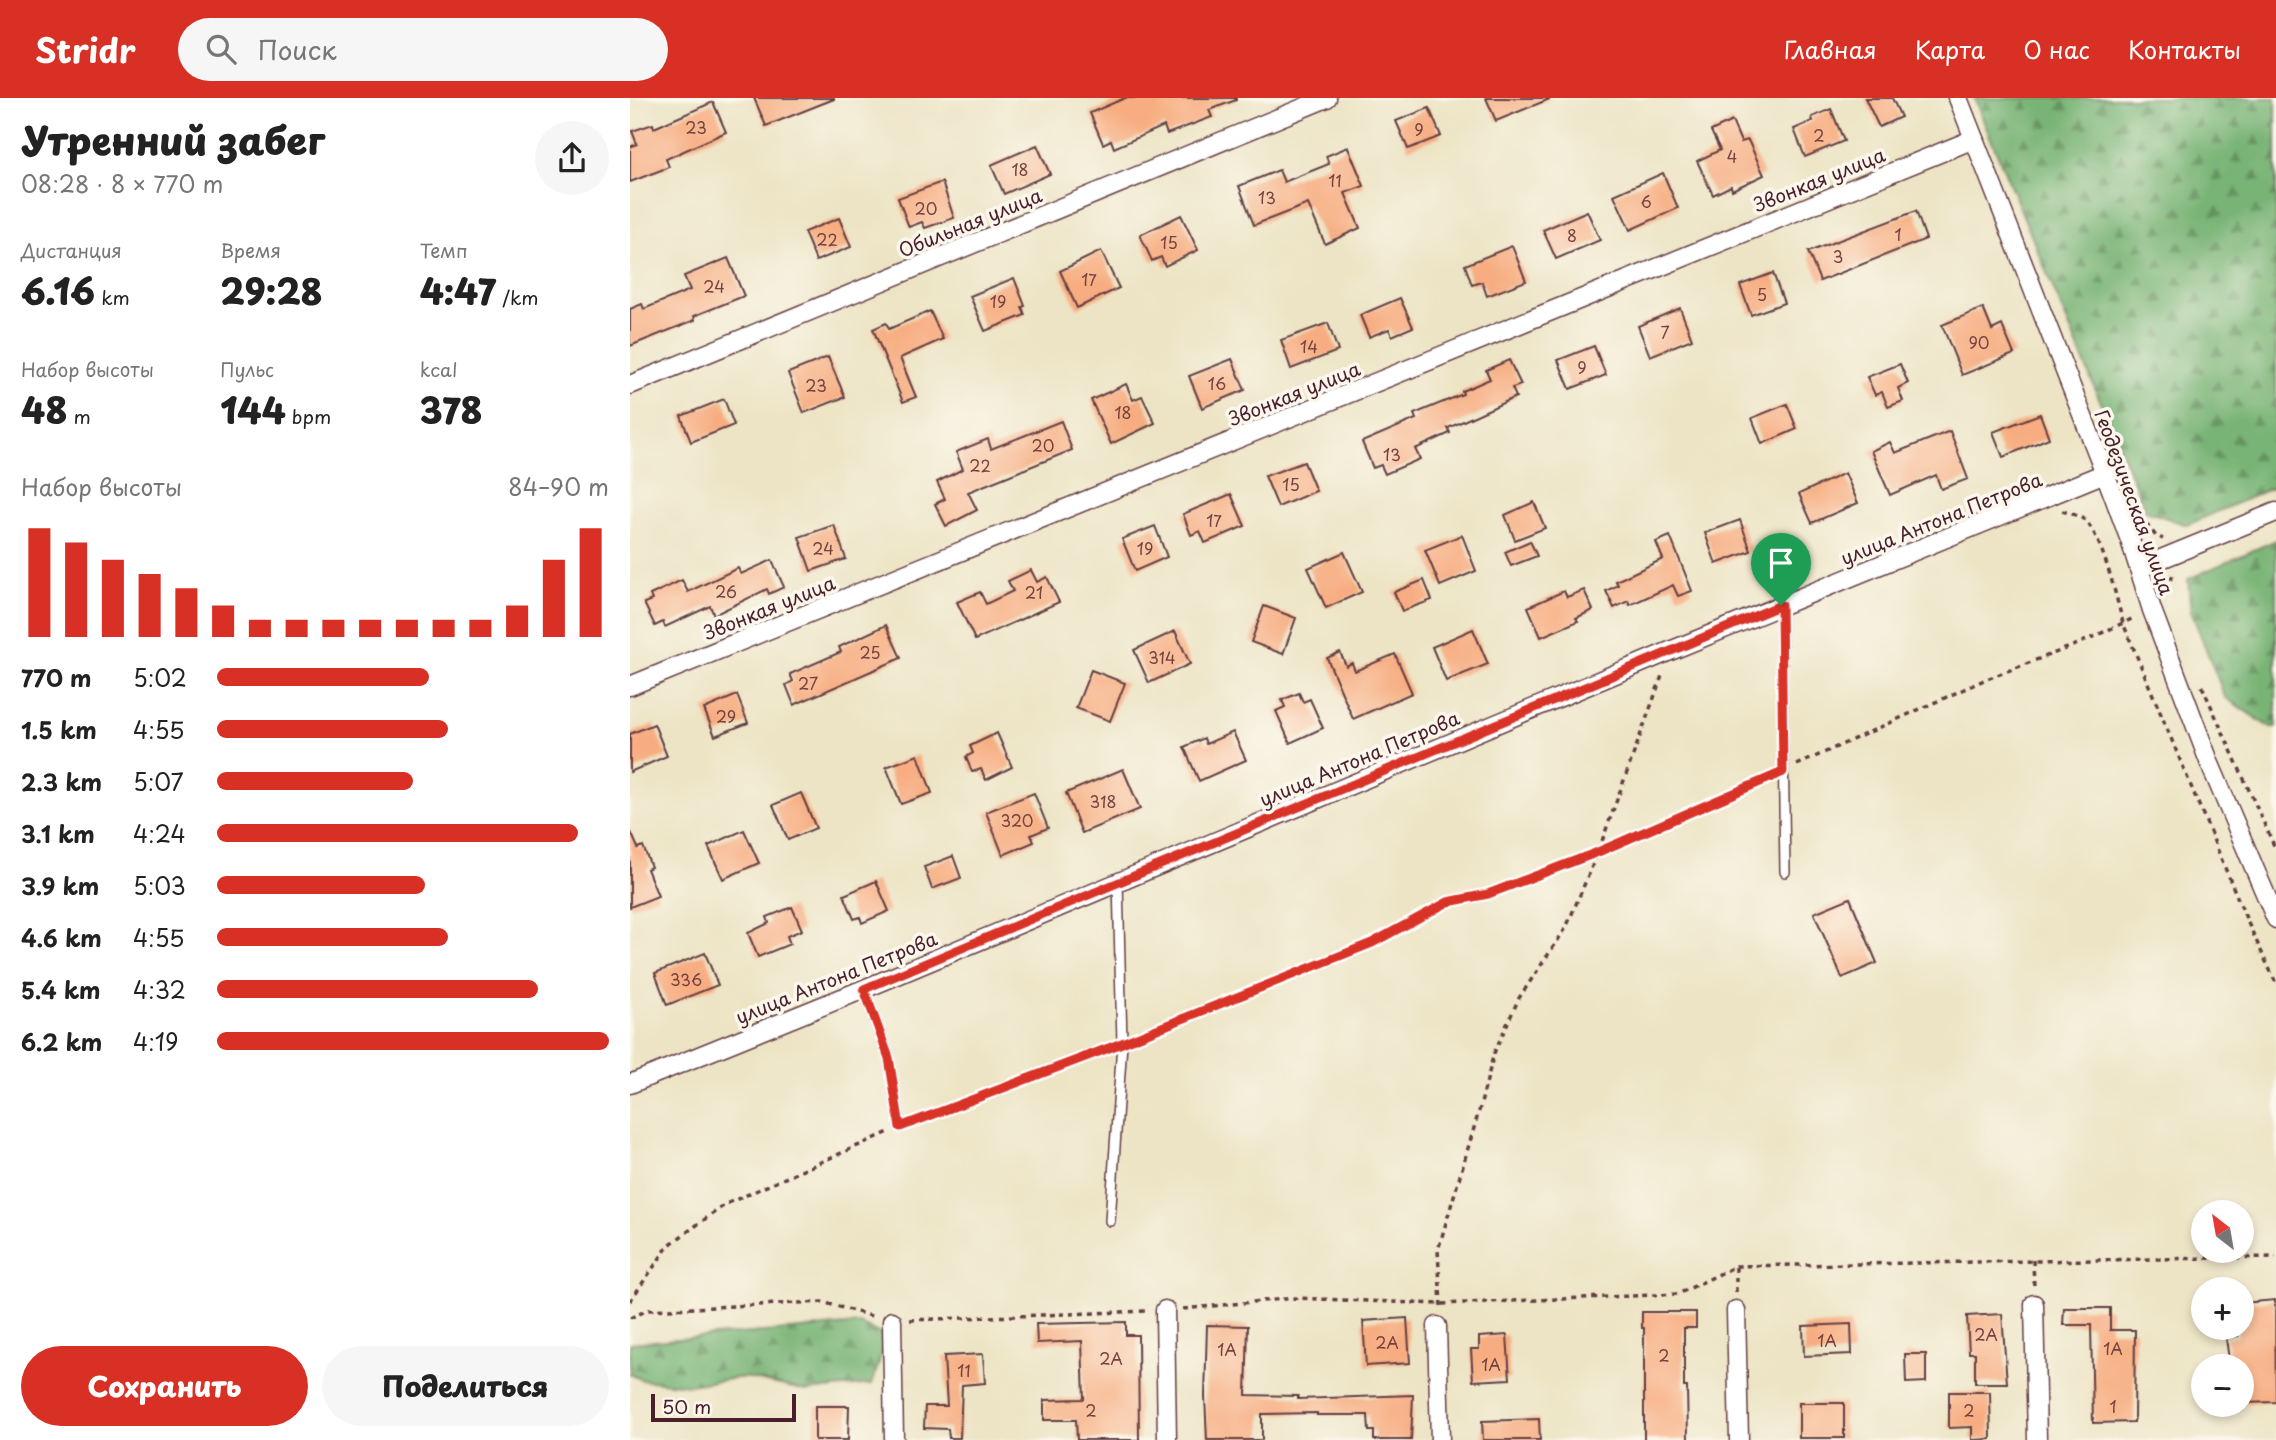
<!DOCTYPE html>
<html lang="ru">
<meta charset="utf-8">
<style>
:root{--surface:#fff;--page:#f6f6f6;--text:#222;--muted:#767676;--accent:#d93025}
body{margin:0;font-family:"Playpen Sans",sans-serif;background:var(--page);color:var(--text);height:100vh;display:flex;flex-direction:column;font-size:26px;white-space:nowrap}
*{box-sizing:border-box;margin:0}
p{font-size:23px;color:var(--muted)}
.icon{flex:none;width:38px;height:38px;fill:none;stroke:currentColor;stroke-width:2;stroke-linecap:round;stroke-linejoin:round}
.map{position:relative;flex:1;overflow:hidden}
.sheet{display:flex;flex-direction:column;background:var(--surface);width:630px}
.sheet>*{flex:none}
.needle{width:46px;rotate:329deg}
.controls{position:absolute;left:1561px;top:1102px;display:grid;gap:14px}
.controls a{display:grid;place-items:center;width:63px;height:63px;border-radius:50%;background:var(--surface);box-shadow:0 4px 10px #0003;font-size:35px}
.scale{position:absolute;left:21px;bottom:18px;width:145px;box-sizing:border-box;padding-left:7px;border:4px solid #4a1f2b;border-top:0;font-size:19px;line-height:24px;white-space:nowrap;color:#4a1f2b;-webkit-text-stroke:5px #fbf7ec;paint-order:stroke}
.pin{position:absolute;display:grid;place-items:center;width:60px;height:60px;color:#fff;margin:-72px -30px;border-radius:50% 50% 50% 0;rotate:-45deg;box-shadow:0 0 7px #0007}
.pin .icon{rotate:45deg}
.round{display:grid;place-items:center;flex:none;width:74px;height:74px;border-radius:37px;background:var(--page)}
.overview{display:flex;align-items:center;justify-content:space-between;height:119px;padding:0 21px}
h1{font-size:38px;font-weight:800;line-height:52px}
.metrics{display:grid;grid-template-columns:repeat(3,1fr);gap:10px;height:119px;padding:7px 21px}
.metrics div{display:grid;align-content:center}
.metrics b{font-size:35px;font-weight:800}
.metrics small{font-size:19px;font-weight:400}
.metrics p{font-size:19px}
.chart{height:196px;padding:14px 21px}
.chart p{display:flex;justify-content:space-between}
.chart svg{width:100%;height:126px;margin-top:7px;stroke:var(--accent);stroke-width:6}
.button{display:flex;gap:14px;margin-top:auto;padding:14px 21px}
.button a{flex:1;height:80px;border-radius:42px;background:var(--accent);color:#fff;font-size:28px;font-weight:800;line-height:80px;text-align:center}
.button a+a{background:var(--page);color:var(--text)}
ul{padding:0 21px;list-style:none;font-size:23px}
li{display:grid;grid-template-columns:112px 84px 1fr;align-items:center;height:52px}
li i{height:18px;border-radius:9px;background:var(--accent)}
header{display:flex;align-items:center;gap:42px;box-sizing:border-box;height:98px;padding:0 35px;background:var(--accent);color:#fff}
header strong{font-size:33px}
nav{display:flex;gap:38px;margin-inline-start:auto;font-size:24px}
.search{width:490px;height:63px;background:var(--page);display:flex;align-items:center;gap:18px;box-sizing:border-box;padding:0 24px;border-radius:38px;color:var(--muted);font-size:26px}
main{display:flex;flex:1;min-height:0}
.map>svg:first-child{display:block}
.forest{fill:url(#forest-firs);stroke:#616a50;stroke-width:2}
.building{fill:#f7ad81}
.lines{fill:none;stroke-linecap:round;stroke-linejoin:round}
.service-casing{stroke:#623d42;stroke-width:12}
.minor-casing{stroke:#623d42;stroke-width:21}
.path{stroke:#623d42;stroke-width:3.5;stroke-dasharray:5 5;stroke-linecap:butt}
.service{stroke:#fff;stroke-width:9}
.minor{stroke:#fff;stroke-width:18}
.route-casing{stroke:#fff;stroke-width:14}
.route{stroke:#d93025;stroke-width:9}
.labels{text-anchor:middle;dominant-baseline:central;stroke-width:7;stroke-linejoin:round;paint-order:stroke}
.number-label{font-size:16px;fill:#754240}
.street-label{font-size:19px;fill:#4a1f2b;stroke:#fbf7ec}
</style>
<header>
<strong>Stridr</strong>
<div class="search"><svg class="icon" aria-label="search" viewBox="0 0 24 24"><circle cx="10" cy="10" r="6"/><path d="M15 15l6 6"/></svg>Поиск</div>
<nav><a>Главная</a><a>Карта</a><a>О нас</a><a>Контакты</a></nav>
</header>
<main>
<section class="sheet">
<div class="overview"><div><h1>Утренний забег</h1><p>08:28 · 8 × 770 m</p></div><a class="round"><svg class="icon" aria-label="share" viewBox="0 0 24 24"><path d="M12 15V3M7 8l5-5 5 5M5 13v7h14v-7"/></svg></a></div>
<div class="metrics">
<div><p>Дистанция</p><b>6.16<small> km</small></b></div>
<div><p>Время</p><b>29:28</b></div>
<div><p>Темп</p><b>4:47<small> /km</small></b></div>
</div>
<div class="metrics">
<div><p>Набор высоты</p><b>48<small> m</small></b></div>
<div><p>Пульс</p><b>144<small> bpm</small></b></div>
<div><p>kcal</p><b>378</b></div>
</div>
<div class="chart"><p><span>Набор высоты</span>84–90 m</p>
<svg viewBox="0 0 160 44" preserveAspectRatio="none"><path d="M5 44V6M15 44V11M25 44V17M35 44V22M45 44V27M55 44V33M65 44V38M75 44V38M85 44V38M95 44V38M105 44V38M115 44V38M125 44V38M135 44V33M145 44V17M155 44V6"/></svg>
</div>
<ul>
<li><b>770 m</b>5:02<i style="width:54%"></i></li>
<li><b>1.5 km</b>4:55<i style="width:59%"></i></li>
<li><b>2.3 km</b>5:07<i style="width:50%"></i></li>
<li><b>3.1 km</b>4:24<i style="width:92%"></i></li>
<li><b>3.9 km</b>5:03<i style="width:53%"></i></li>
<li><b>4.6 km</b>4:55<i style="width:59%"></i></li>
<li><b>5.4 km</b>4:32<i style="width:82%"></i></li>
<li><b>6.2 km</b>4:19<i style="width:100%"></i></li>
</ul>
<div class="button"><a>Сохранить</a><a>Поделиться</a></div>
</section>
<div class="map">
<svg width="1646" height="1342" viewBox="0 0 1646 1342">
<defs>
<pattern id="forest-firs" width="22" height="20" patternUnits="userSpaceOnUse" patternTransform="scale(1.75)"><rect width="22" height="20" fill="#78b474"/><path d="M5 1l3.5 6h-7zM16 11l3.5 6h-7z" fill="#64925f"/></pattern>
</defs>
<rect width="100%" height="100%" fill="#fbf7ec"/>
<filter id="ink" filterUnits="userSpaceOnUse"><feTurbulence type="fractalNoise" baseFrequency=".0143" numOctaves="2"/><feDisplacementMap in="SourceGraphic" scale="14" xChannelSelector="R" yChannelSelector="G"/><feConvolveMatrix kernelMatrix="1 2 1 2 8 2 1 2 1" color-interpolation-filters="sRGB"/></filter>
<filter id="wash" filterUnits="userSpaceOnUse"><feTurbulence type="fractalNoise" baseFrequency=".00686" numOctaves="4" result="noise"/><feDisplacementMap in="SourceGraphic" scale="28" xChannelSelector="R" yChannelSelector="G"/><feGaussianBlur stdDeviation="1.57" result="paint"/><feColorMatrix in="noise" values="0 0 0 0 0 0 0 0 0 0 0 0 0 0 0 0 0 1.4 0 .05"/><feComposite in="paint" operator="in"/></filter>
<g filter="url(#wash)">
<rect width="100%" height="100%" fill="#ede4c5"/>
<g class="forest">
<path d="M 1344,0 L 1646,0 L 1646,388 L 1557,427 L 1516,413 Z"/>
<path d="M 1646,442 L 1646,629 L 1639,629 L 1595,599 L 1561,513 L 1558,481 Z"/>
<path d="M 230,1226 L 257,1239 L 242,1286 L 177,1293 L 114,1279 L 59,1287 L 12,1282 L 0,1276 L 0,1245 Z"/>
</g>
<g id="blocks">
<g class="building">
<path d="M 124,0 L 204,0 L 204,1 L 136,28 Z"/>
<path d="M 495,0 L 606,0 L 606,2 L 579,12 L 582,19 L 537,36 L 534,28 L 484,50 L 481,42 L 473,46 L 460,15 Z"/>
<path d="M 856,0 L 922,0 L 866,23 Z"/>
<path d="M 1235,0 L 1262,0 L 1271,19 L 1249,29 Z"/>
<path d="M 83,4 L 96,34 L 36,61 L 39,69 L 0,84 L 0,49 L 7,46 L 2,33 L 23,26 L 24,30 Z"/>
<path d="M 799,10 L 811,38 L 778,51 L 766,23 Z"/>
<path d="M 1201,11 L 1214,43 L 1175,59 L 1164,31 L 1183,23 L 1182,19 Z"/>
<path d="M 1102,23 L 1111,44 L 1118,42 L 1134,77 L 1102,92 L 1101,88 L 1083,97 L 1067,63 L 1090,52 L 1081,33 Z"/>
<path d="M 407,47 L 420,76 L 374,96 L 361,67 Z"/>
<path d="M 718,49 L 734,88 L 715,95 L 730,130 L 695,146 L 678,106 L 624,127 L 609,88 L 649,72 L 654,84 L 699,66 L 696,58 Z"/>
<path d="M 1033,75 L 1048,110 L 1000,132 L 984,97 Z"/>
<path d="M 312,84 L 324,120 L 295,130 L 292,124 L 279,129 L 268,100 Z"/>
<path d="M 957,113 L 970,142 L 926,161 L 913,132 Z"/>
<path d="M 1286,113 L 1296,141 L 1190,183 L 1178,154 Z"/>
<path d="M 551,117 L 568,152 L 535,168 L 531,159 L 522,163 L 510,137 Z"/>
<path d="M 209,120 L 221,149 L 186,163 L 174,134 Z"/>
<path d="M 882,148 L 896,183 L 857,198 L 852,184 L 842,187 L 835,167 Z"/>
<path d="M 471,153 L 489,190 L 447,210 L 430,173 Z"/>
<path d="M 98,160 L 114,198 L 64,218 L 65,222 L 0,248 L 0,211 L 12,206 L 14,211 L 60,192 L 54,178 Z"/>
<path d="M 1143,175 L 1154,205 L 1121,217 L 1110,187 Z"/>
<path d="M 384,180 L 395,208 L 392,209 L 395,217 L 355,233 L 340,198 Z"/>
<path d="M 770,200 L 783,229 L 762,238 L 759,231 L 739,239 L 730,217 Z"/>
<path d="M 1050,210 L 1062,241 L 1020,258 L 1008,228 Z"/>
<path d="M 1353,210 L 1362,232 L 1372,227 L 1384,256 L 1332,277 L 1312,227 Z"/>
<path d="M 300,213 L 313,241 L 270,260 L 286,299 L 273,304 L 243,231 L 256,225 L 259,231 Z"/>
<path d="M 698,225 L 708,253 L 661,271 L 651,242 Z"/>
<path d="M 964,248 L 976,277 L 940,291 L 928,262 Z"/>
<path d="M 198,259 L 215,299 L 174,315 L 158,275 Z"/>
<path d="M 602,261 L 615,292 L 572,310 L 559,278 Z"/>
<path d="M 879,262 L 891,287 L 882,290 L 886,299 L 818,330 L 820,335 L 785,351 L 790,361 L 755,376 L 751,367 L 743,370 L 732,344 L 786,321 L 784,316 L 833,296 L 832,293 L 860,281 L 856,272 Z"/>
<path d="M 1270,266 L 1278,285 L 1268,290 L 1273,303 L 1258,309 L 1252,294 L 1245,297 L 1237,279 Z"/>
<path d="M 496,286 L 503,302 L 512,298 L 525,325 L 481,346 L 461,302 Z"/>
<path d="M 94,301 L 104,327 L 61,344 L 51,318 Z"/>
<path d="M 1157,306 L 1167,331 L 1132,346 L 1122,320 Z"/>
<path d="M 1410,316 L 1419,340 L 1373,359 L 1363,334 Z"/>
<path d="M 431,323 L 442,352 L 338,394 L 347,412 L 316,428 L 305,406 L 315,401 L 307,384 L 333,371 L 326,354 L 358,341 L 361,351 Z"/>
<path d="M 1320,333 L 1338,381 L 1311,391 L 1306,377 L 1260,397 L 1241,353 L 1260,344 L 1265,355 Z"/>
<path d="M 674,364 L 686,393 L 648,409 L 635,378 Z"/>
<path d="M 1215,375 L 1228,405 L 1182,425 L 1169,396 Z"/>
<path d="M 601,396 L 615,428 L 575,445 L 570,433 L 561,437 L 553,416 Z"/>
<path d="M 904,404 L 915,430 L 885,442 L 875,417 Z"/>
<path d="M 1110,422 L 1121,453 L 1086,466 L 1075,435 Z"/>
<path d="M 204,427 L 216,461 L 181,473 L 169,439 Z"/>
<path d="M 525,428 L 537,459 L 505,473 L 492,441 Z"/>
<path d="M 832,437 L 846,473 L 810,488 L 795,452 Z"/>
<path d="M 1040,438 L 1062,493 L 1048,498 L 1043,487 L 1000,507 L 998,503 L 984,510 L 976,493 L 988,487 L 986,483 L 1033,461 L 1026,444 Z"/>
<path d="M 900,443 L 907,458 L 881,468 L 875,454 Z"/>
<path d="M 714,454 L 732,494 L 696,510 L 678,470 Z"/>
<path d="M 142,462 L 154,489 L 139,496 L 137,491 L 84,517 L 80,508 L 35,529 L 33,524 L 25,528 L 14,505 L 22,502 L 20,497 L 52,482 L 58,494 L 108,470 L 111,476 Z"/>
<path d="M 401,472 L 407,484 L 417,479 L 429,504 L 345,542 L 327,504 L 350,494 L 356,506 L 383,493 L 378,483 Z"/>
<path d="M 794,482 L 802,502 L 772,513 L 764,494 Z"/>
<path d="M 954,492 L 963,512 L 946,520 L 948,523 L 911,539 L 898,509 L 934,493 L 937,499 Z"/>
<path d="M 634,508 L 666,520 L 653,556 L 621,544 Z"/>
<path d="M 256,527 L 271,560 L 164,607 L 156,587 L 163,583 L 160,576 L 211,554 L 209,549 Z"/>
<path d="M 843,531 L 858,566 L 816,583 L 802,549 Z"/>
<path d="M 545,533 L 560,566 L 519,585 L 504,552 Z"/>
<path d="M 710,554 L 716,568 L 722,565 L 725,573 L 765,556 L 782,595 L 723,621 L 697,560 Z"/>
<path d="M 461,572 L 495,585 L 480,623 L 446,610 Z"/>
<path d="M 669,595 L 673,604 L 680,601 L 693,630 L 660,645 L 646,613 L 655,609 L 652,602 Z"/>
<path d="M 107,597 L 118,625 L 85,638 L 74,611 Z"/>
<path d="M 24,626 L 37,658 L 0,674 L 0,636 Z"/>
<path d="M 603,634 L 616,662 L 569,683 L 554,649 L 574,640 L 576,646 Z"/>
<path d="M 367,635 L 382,669 L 356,682 L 351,671 L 342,674 L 336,659 L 343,655 L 340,648 Z"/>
<path d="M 288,657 L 302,695 L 271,706 L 256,669 Z"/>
<path d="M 493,671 L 510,711 L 452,735 L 436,695 Z"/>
<path d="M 171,695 L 186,730 L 158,742 L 143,707 Z"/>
<path d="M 404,695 L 418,730 L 401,737 L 404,744 L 373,757 L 356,714 Z"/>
<path d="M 0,732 L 8,750 L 13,748 L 21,769 L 17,771 L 28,798 L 0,809 Z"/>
<path d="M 114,732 L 129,765 L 93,781 L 78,748 Z"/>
<path d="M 323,758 L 331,780 L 302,791 L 294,769 Z"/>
<path d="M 246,783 L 259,813 L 232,825 L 230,819 L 224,821 L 214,797 Z"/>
<path d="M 1220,800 L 1247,865 L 1212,880 L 1184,815 Z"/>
<path d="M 162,809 L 172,832 L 157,838 L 160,846 L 128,859 L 118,835 L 139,825 L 137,819 Z"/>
<path d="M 75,855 L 88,887 L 37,907 L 25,875 Z"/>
<path d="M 1645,1202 L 1646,1304 L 1612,1305 L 1612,1269 L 1600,1269 L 1596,1240 L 1608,1238 L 1607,1230 L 1612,1230 L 1612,1205 Z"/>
<path d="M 1434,1210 L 1480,1210 L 1480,1232 L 1505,1232 L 1504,1324 L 1463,1325 L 1461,1227 L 1433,1227 Z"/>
<path d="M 1012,1214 L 1066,1214 L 1066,1230 L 1054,1230 L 1054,1289 L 1057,1289 L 1058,1342 L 1014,1342 L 1014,1230 L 1012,1230 Z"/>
<path d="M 1372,1216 L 1377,1285 L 1345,1285 L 1345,1255 L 1339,1255 L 1337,1218 Z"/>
<path d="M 777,1220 L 780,1265 L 736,1268 L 733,1223 Z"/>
<path d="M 496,1224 L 496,1237 L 508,1237 L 509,1342 L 447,1342 L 446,1322 L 414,1322 L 414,1302 L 454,1301 L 452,1243 L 407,1245 L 406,1226 Z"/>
<path d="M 1221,1226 L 1222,1256 L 1174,1258 L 1173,1228 Z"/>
<path d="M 577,1227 L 618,1228 L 616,1297 L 668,1298 L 668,1301 L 783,1297 L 781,1342 L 744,1342 L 744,1333 L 739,1333 L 738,1317 L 687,1317 L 687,1315 L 632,1316 L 632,1342 L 577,1342 L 575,1298 Z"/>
<path d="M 877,1237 L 880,1281 L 843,1283 L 841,1251 L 849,1251 L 849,1239 Z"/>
<path d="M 353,1256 L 355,1285 L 332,1287 L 330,1340 L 319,1340 L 318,1331 L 294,1330 L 295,1308 L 317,1308 L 314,1258 Z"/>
<path d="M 1275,1256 L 1296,1256 L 1296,1284 L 1276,1285 Z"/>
<path d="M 1319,1294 L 1360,1294 L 1361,1341 L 1342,1342 L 1342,1329 L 1319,1330 Z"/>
<rect x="1169" y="1305" width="45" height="35"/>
<path d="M 185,1308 L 219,1308 L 218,1342 L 185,1342 Z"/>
<path d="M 909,1321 L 910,1342 L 853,1342 L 852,1323 Z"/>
</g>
</g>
</g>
<g filter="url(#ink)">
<use href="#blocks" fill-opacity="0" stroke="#623d42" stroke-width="2"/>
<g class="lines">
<defs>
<g id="service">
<path d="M 1151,507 L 1155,774"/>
<path d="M 234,891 L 259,960 L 270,1029"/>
<path d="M 480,1123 L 492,945 L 488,783"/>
</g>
<g id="minor">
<path d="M 1328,0 L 1475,375 L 1500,442 L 1522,512 L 1580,666 L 1646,821"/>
<path d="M 0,287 L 697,0"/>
<path d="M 1509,470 L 1646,414"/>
<path d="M 0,588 L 1344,41"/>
<path d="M 0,986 L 234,891 L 1040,553 L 1475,375"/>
<path d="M 1404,1206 L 1407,1342"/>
<path d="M 535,1212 L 537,1342"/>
<path d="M 1106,1212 L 1109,1342"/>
<path d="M 262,1223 L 264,1342"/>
<path d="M 807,1228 L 810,1342"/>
</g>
</defs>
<use href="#service" class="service-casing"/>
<use href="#minor" class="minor-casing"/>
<g class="path">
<path d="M 1432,413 C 1438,415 1448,417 1453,421 C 1471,433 1487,502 1493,525 L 1618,825 L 1646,885"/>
<path d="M 1516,426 L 1526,438 L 1533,441"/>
<path d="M 1535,490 L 1544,476"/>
<path d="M 1572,588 L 1646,752"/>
<path d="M 1167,667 L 1354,582 L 1448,546 L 1506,519"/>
<path d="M 505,940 L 742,845 L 819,804 L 858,796 L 968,754 L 1141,679"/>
<path d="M 282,1024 L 478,950"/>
<path d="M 1403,1162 L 1404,1190"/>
<path d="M 1106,1194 L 1106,1168"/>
<path d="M 0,1203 L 39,1147 L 96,1106 L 259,1034"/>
<path d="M 811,1208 L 808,1152 L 849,1013 L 864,955 L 889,900 L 936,830 L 968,754 L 1033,575"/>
<path d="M 553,1211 L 664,1200 L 811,1206 L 1048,1196 L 1106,1168 L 1646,1159"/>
<path d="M 0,1220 L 18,1212 L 192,1204 L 245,1219"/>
<path d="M 280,1222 L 517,1213"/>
</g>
<use href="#service" class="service"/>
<use href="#minor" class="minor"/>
</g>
</g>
<g class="lines" filter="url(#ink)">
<defs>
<path id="route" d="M 1151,507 L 1153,674 L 968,754 L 858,796 L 818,804 L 742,845 L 492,945 L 270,1029 L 259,960 L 234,891 Z"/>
</defs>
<use href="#route" class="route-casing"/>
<use href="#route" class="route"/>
</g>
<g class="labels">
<g class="number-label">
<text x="66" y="29">23</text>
<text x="789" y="31">9</text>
<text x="1189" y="37">2</text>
<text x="1102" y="58">4</text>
<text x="390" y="71">18</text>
<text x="705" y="82">11</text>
<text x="637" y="99">13</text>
<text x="1016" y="103">6</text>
<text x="296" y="110">20</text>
<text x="1268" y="136">1</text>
<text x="942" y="137">8</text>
<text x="197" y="141">22</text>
<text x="539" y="144">15</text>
<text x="1208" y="158">3</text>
<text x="459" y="181">17</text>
<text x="84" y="188">24</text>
<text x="1132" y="196">5</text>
<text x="368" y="203">19</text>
<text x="1035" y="234">7</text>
<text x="1349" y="244">90</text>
<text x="679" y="248">14</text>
<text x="952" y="269">9</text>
<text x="587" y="285">16</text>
<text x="186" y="287">23</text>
<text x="493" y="314">18</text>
<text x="413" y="347">20</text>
<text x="762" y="356">13</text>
<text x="350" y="367">22</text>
<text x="661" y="386">15</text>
<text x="584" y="422">17</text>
<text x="193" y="450">24</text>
<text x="515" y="450">19</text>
<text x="96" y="493">26</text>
<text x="404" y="494">21</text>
<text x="240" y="554">25</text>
<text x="532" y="559">314</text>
<text x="178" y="585">27</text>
<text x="96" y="618">29</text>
<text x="473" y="703">318</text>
<text x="387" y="722">320</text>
<text x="56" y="881">336</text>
<text x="1356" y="1236">2А</text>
<text x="1197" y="1242">1А</text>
<text x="757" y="1244">2А</text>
<text x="1483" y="1250">1А</text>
<text x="597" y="1251">1А</text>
<text x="1034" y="1257">2</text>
<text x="481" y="1260">2А</text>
<text x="861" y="1266">1А</text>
<text x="334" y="1272">11</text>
<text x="1483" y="1308">1</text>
<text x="461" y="1312">2</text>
<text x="1339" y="1312">2</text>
</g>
<g class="street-label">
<text transform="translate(1189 81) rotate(-22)">Звонкая улица</text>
<text transform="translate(340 124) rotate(-22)">Обильная улица</text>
<text transform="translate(664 295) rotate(-22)">Звонкая улица</text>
<text transform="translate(1505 404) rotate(70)">Геодезическая улица</text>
<text transform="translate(1311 420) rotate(-22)">улица Антона Петрова</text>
<text transform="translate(139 509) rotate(-22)">Звонкая улица</text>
<text transform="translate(729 660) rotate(-23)">улица Антона Петрова</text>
<text transform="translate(206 879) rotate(-22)">улица Антона Петрова</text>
</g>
</g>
</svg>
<div class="controls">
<a><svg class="needle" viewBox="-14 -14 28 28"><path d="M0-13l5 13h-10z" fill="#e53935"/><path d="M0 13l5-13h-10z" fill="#767676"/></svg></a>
<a>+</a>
<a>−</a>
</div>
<div class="scale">50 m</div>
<div class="pin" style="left:1151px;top:507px;background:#1e9e55"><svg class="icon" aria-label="arrive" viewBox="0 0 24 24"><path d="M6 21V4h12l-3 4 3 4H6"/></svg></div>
</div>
</main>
